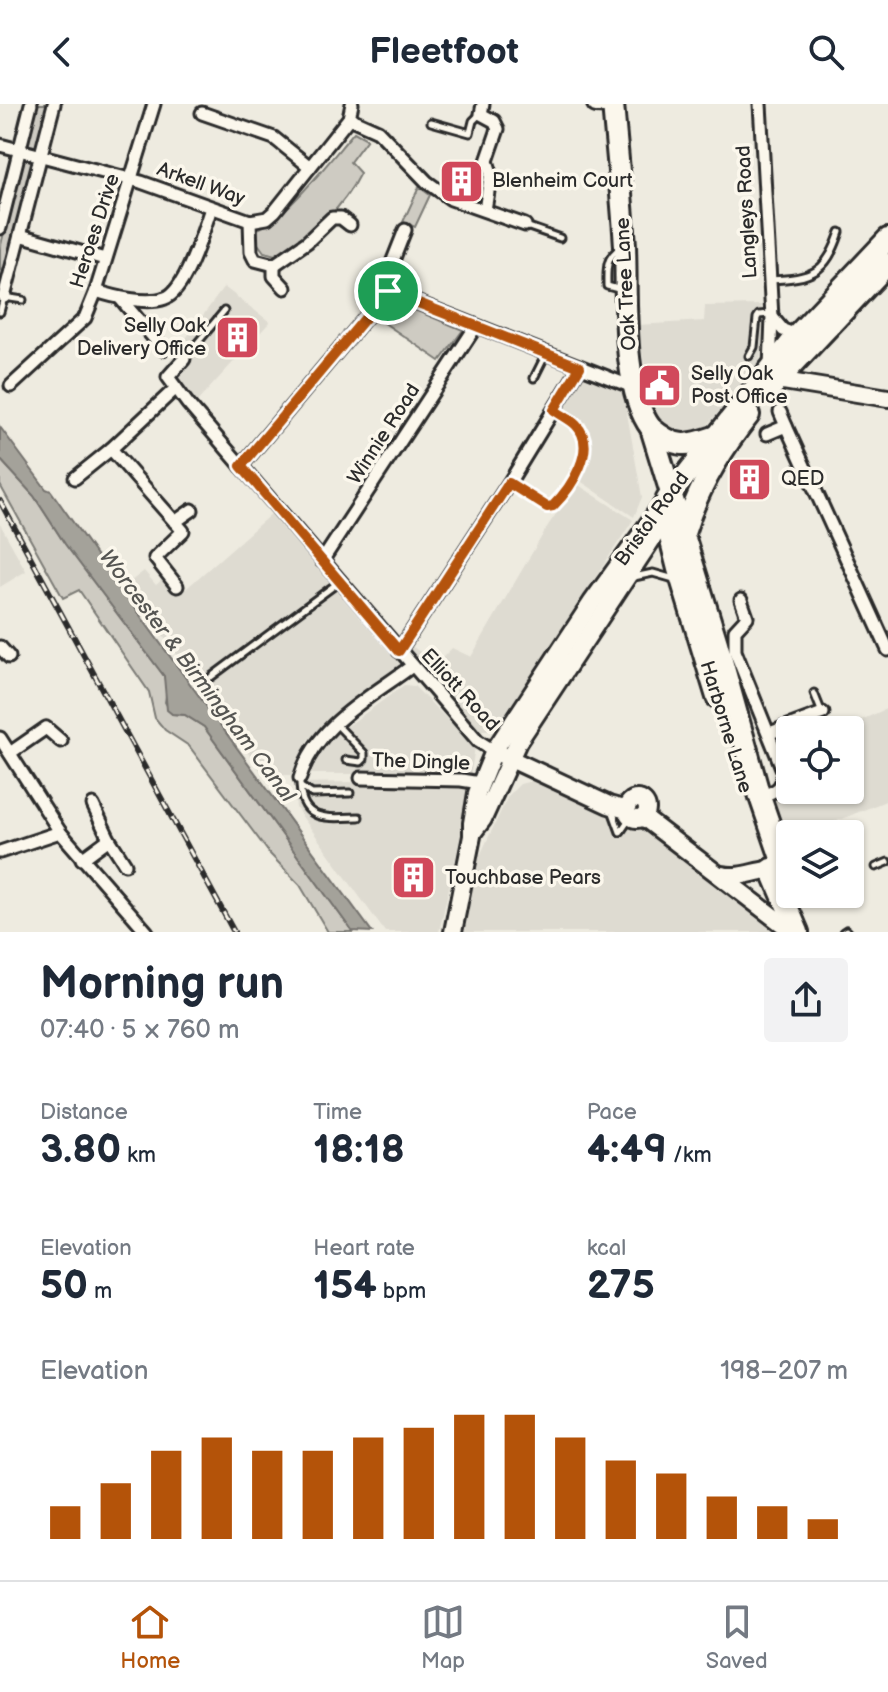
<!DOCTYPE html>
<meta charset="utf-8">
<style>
:root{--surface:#fff;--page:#f2f2f3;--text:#1f2937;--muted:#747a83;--line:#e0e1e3;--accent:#b45309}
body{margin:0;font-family:"Balsamiq Sans",sans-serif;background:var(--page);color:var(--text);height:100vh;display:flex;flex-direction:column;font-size:30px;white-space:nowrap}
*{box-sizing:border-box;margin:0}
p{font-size:26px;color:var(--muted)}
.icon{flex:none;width:44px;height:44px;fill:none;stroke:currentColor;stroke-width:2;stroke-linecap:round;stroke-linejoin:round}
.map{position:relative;height:828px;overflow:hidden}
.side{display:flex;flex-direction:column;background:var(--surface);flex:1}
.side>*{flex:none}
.fabs{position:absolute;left:776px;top:612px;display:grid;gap:16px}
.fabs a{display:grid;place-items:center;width:88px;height:88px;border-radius:8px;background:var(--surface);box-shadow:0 2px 6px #0004;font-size:40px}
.pin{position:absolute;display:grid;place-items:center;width:68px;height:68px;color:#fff;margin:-34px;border:4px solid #fff;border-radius:50%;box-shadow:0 2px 8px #0007}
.round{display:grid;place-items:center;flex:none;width:84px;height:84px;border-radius:8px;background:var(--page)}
.headline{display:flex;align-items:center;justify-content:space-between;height:136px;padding:0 40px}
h1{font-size:44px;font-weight:800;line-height:60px}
.metrics{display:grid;grid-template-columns:repeat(3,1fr);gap:12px;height:136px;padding:8px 40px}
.metrics div{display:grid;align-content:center}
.metrics b{font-size:40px;font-weight:800}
.metrics small{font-size:22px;font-weight:400}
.metrics p{font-size:22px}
.chart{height:224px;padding:16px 40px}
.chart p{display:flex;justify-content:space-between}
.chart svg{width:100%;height:144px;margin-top:8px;stroke:var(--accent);stroke-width:6}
header{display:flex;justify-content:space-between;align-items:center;height:104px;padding:0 40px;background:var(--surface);font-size:36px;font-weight:800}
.tab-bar{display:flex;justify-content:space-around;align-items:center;height:112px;border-top:2px solid var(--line);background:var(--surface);font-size:22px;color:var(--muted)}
.tab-bar a{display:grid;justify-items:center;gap:4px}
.tab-bar .active{color:var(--accent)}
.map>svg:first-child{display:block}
.built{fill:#dedbd1}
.green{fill:#cecbc2;stroke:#7c7b76;stroke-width:2}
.water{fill:#a4a29a;stroke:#74726e;stroke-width:2}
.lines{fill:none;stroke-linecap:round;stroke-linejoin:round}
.lane-casing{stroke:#2b2b2b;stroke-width:11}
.street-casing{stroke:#2b2b2b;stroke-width:17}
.secondary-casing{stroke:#2b2b2b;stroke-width:22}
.highway-casing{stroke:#2b2b2b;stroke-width:26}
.lane{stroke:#fbf7ec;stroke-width:5}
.street{stroke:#fbf7ec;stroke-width:11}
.secondary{stroke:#fbf7ec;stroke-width:16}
.highway{stroke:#fbf7ec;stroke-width:20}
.rail-casing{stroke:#2b2b2b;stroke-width:6}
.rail{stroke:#fbf7ec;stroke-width:3;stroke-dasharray:9;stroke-linecap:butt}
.route-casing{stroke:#fff;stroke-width:16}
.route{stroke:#b45309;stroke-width:10}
.labels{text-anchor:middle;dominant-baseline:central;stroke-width:7;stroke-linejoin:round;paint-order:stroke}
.poi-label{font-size:20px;fill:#2b2b2b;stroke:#fbf7ec;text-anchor:start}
.street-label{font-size:20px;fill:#2b2b2b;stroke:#fbf7ec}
.water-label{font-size:22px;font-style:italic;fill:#555552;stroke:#fbf7ec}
</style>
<header><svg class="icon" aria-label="back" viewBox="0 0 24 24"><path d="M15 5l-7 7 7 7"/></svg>Fleetfoot<svg class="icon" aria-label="search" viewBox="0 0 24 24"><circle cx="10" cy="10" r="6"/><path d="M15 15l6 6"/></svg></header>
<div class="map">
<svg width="888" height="828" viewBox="0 0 888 828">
<rect width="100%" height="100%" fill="#eeebe0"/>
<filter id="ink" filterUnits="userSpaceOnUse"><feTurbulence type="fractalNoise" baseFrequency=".0125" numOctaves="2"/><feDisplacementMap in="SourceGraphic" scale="16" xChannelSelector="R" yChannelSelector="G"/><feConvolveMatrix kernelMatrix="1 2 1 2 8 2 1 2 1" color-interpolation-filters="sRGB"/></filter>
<g filter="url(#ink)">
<g class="built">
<path d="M 224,183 L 270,218 L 195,300 L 164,264 Z"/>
<path d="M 762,201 L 762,248 L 757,264 L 703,326 L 683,332 L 662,324 L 652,303 L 637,221 L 704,217 L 705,202 Z"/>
<path d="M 582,273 L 623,287 L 642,393 L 634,413 L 579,376 L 588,363 L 586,319 L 563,303 Z"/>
<path d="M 577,380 L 633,416 L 513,599 L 492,626 L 478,627 L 407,548 L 411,542 L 437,559 L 452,544 L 471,553 L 549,420 Z"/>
<path d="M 272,409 L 399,557 L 399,561 L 398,565 L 327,617 L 308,636 L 300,651 L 295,671 L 264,671 L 126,481 L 144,467 L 156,481 L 164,474 L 180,490 Z"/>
<path d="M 0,420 L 26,467 L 0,483 Z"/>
<path d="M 404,581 L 414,582 L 475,643 L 461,731 L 439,828 L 385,828 L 296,704 L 294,679 L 422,677 L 422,670 L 311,670 L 313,654 L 334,632 Z"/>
<path d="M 888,604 L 888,696 L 805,730 L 790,730 L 790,736 L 786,738 L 774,703 L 774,695 L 784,686 L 790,676 L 790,686 L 850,686 L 852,637 L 850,626 L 846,623 Z"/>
<path d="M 532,677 L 584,696 L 636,723 L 740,790 L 786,828 L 465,828 L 476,760 L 508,692 L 520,680 Z"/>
</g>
<g class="green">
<path d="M 36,0 L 50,0 L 39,43 L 26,40 Z"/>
<path d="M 354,28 L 367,35 L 350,58 L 360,69 C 342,105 313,132 279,152 L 264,148 L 256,137 L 257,125 C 284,117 333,52 354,28 Z"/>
<path d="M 22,54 L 36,58 L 0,199 L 0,145 Z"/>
<path d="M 419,83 L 430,91 L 415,123 L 403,118 Z"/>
<path d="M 391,196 L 463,226 L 440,257 L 377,214 Z"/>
<path d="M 0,355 L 34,392 L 65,440 L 164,572 L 167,586 L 165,598 L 172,610 L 185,611 L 204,623 L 353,828 L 328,828 L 300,781 L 270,750 L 189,642 L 165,626 L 155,614 L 149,588 L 79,486 L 63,494 L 0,381 Z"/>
</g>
<path class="water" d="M 0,323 L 46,385 L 51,387 L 108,468 L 112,470 L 144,517 L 372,828 L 352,827 L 204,623 L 185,611 L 172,610 L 167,606 L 164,572 L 65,440 L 34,392 L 0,355 Z"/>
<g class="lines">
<defs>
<g id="lane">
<path d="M 431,18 L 470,29 L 473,17 L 480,10"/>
<path d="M 526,122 L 560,134"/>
<path d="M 620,144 C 605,154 607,166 607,182 L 622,186"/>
<path d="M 770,176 C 812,174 826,170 840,128"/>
<path d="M 0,208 L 4,193 L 23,196"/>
<path d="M 749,252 L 754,243 L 757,214 L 759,211 L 770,210"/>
<path d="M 184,255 L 224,207"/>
<path d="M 534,274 L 546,250"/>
<path d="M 509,380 L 547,403 L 553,402 C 569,384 599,344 576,321 C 570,315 561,311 554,306"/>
<path d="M 634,473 L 653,469 L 674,475"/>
<path d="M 211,573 L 339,478"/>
<path d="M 814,589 L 822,609"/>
<path d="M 336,620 L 364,649 L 364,655 L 361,658 L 346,656"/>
<path d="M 300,675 C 299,719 326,714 359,713"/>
<path d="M 301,683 L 312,690 L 350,689"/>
<path d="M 612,706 L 620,728"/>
<path d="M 621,727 L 630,714"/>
<path d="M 876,763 L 888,758"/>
<path d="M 843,828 L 846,826 L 848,828"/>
</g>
<g id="street">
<path d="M 483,0 L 481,10 L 494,17 L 498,25 L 487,57 L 491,69 L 485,106"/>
<path d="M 760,0 L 772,213 L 770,263"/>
<path d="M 202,9 L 274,34 L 310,63"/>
<path d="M 349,14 L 378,27 L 427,78 L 451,95 L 525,121"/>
<path d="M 0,41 L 141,78 L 250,117 L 267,114 L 275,107 L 349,14 L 352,0"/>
<path d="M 250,117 L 251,148 L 255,156 L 274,161 L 307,138 L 332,114 L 341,114 L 350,121"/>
<path d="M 0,124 L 31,0"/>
<path d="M 20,131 L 105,155"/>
<path d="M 274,161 L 274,172 L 285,184"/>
<path d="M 96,187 C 114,193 147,201 165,194 C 186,187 204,124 211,104"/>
<path d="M 388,187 L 635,284"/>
<path d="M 4,193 L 54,0"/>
<path d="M 120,194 L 163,245"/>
<path d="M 772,213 L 783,226 L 797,231"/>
<path d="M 184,255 L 168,273 L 188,300 L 478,637 L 494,647"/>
<path d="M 11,282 L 85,214 L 96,187 L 154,0"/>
<path d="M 780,308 L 786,322"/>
<path d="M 767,330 L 786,322 L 888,546"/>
<path d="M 111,345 L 183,427 L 155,454 L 177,482"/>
<path d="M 241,362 L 388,187 L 388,169 L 405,126"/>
<path d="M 75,374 L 111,345 L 176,284"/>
<path d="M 175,418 L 192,406"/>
<path d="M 322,457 L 476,222"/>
<path d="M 741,496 L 747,513 L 735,526 L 735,547 L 783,666 C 784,685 776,687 760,693"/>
<path d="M 0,543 L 9,553"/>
<path d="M 399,547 L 509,379 L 580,263"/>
<path d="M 770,629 L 823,609"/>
<path d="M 0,634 L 60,728 L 147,828"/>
<path d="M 10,649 L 46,624 L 61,637"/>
<path d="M 300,674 C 315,621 371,593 412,562"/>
<path d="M 361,674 L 461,676 L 480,679"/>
<path d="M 93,701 L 109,735"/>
<path d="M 0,748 L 60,728"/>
<path d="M 82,755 L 109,735 L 125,760"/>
</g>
<g id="secondary">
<path d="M 596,0 L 613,1"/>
<path d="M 777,276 L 888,294"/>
<path d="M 500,650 L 609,701 L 627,706"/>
<circle cx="637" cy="705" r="10"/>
<path d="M 643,713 L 793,828"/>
<path d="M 473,728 L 483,715 L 518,638 L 670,408"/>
<path d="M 722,771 C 746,776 762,761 781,768"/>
<path d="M 453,828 L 472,732 L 472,719 L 477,689 L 494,647 L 592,498 L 662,401"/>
</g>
<g id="highway">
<path d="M 613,0 C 617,47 622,95 625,142 C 627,191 621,285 651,324 L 717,539 L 760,693 L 790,780"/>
<path d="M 769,286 L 888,160"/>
<path d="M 651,324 C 675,344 685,343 714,333"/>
<path d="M 667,395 L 797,231 L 888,135"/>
<path d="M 665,413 L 678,465 L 717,593"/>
<path d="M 684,429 C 697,386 721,346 749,311"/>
<path d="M 771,765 L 798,828"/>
</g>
</defs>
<use href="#lane" class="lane-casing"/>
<use href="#street" class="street-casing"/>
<use href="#secondary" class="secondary-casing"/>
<use href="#highway" class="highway-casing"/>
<use href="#lane" class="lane"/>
<use href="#street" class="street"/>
<use href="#secondary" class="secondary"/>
<use href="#highway" class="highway"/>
<defs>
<path id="rail" d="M 0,397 L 234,828"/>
</defs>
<use href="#rail" class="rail-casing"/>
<use href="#rail" class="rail"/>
</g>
</g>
<g class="lines" filter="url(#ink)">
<defs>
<path id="route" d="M 388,187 L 580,263 L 554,306 C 561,311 570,315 576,321 C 599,344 570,385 553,402 L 547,403 L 509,379 L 399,547 L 241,362 Z"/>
</defs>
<use href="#route" class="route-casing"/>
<use href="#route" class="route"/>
</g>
<defs>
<symbol id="building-square" viewBox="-11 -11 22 22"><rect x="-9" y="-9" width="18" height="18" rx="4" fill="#d1495b" stroke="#fbf7ec"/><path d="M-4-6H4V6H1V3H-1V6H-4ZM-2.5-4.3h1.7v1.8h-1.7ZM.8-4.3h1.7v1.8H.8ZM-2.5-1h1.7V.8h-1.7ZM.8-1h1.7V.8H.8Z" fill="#fff"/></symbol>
<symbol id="civic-square" viewBox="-11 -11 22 22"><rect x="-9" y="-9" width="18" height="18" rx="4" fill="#d1495b" stroke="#fbf7ec"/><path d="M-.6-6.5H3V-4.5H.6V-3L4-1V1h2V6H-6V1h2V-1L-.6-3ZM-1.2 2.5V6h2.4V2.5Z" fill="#fff"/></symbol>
</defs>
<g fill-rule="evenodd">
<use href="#building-square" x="436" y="52" width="51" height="51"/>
<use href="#building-square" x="212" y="208" width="51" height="51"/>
<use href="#civic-square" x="634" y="256" width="51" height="51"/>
<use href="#building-square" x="724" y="350" width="51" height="51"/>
<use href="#building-square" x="388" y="748" width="51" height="51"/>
</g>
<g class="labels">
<g class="poi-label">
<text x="492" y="77">Blenheim Court</text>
<text x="206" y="222" text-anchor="end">Selly Oak<tspan x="206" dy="23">Delivery Office</tspan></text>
<text x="691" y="270">Selly Oak<tspan x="691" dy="23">Post Office</tspan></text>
<text x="781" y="375">QED</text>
<text x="445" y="774">Touchbase Pears</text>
</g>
<g class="street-label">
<text transform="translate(201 80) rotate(20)">Arkell Way</text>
<text transform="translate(747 108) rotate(-93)">Langleys Road</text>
<text transform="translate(95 127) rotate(-72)">Heroes Drive</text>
<text transform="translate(626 180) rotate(-93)">Oak Tree Lane</text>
<text transform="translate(384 330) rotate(-57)">Winnie Road</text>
<text transform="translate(652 415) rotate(-54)">Bristol Road</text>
<text transform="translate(460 586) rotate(47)">Elliott Road</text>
<text transform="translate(726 623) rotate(73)">Harborne Lane</text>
<text transform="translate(421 658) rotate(2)">The Dingle</text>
</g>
<g class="water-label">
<text transform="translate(197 572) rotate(53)">Worcester &amp; Birmingham Canal</text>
</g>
</g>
</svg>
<div class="fabs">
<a><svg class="icon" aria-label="locate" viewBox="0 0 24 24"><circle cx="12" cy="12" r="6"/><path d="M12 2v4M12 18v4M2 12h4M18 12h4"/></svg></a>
<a><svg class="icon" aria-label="layers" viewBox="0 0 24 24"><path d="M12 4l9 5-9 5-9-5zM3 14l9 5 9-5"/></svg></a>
</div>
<div class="pin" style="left:388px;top:187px;background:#1e9e55"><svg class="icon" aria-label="arrive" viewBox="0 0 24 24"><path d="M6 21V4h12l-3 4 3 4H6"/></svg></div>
</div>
<section class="side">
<div class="headline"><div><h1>Morning run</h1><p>07:40 · 5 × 760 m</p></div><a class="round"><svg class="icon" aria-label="share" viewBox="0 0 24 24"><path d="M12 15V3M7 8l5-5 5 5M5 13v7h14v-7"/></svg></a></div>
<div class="metrics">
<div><p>Distance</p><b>3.80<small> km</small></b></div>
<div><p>Time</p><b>18:18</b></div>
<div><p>Pace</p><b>4:49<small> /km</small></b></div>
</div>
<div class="metrics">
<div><p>Elevation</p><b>50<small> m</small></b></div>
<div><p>Heart rate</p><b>154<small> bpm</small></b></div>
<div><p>kcal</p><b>275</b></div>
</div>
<div class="chart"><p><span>Elevation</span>198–207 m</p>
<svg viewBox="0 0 160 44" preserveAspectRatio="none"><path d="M5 44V34M15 44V27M25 44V17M35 44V13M45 44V17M55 44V17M65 44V13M75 44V10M85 44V6M95 44V6M105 44V13M115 44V20M125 44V24M135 44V31M145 44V34M155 44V38"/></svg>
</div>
</section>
<nav class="tab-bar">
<a class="active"><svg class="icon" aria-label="home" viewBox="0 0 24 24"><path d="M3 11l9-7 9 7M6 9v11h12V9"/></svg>Home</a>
<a><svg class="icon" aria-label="map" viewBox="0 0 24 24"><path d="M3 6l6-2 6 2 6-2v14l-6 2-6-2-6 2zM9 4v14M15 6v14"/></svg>Map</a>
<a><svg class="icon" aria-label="saved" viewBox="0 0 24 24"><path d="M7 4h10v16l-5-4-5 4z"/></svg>Saved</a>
</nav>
